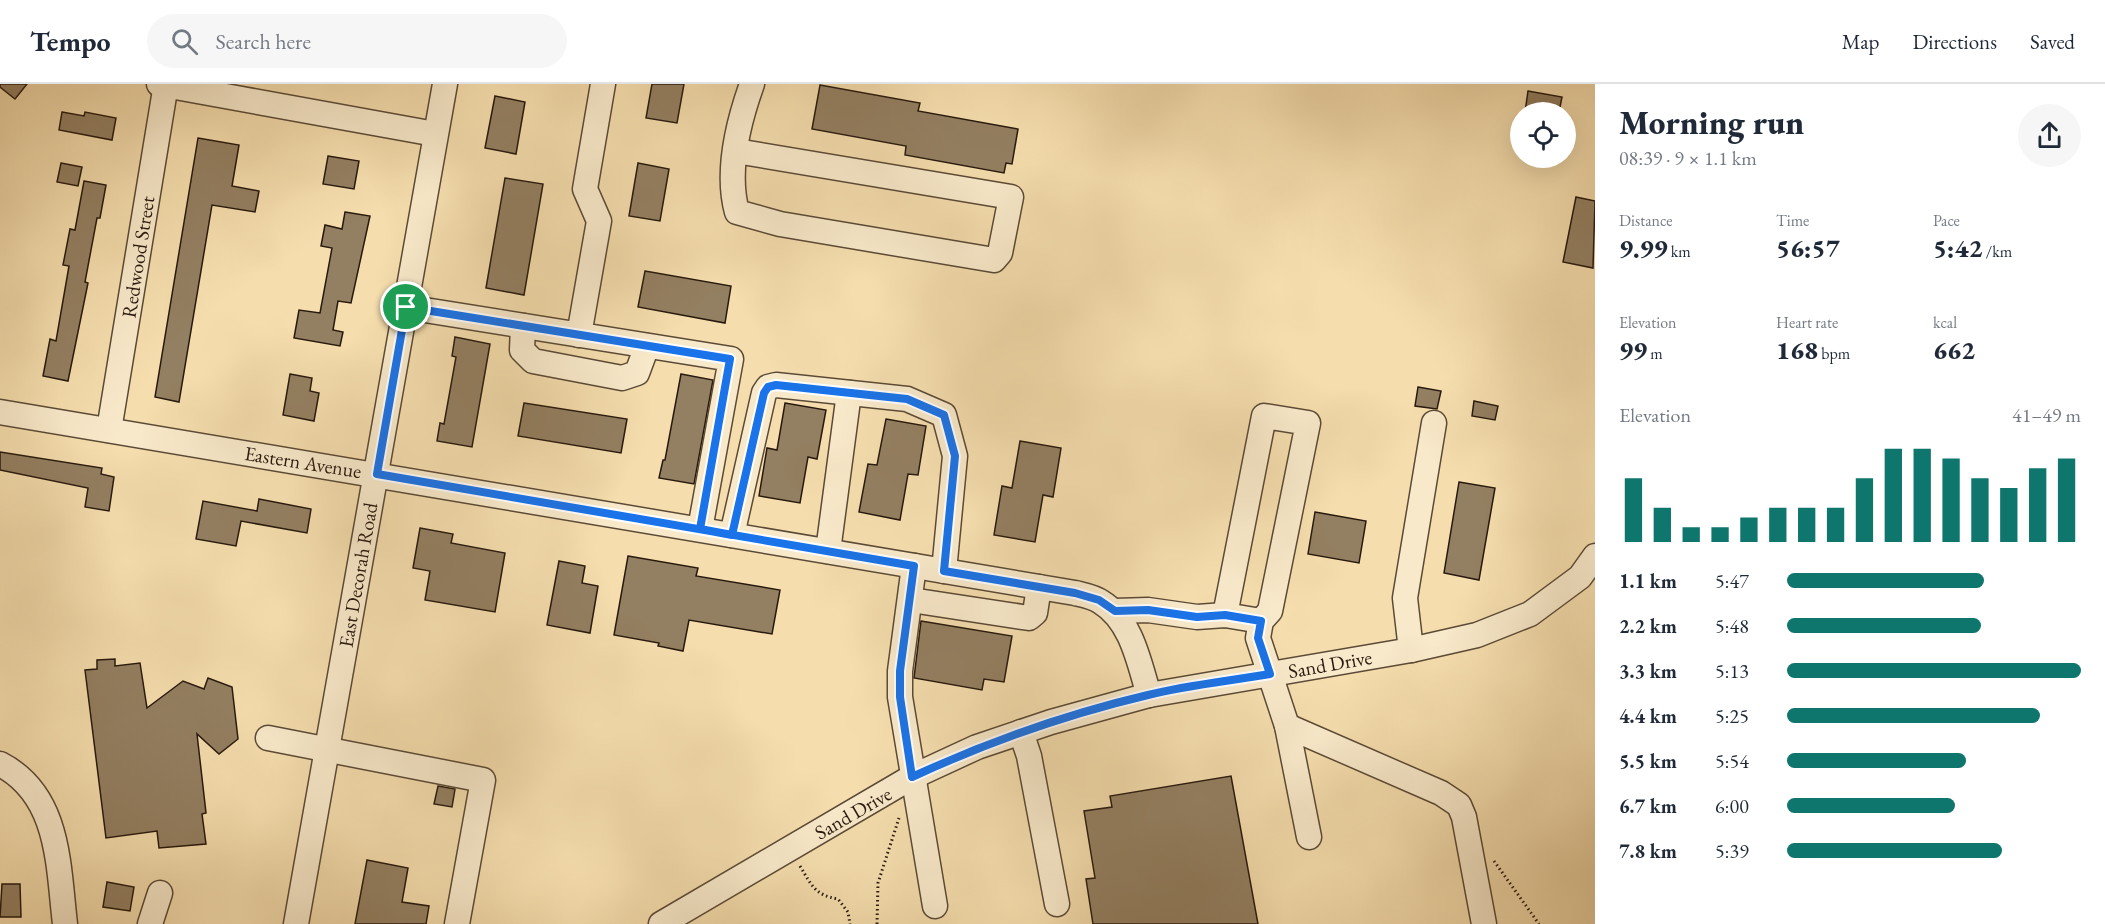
<!DOCTYPE html>
<meta charset="utf-8">
<style>
:root{--surface:#fff;--page:#f6f6f7;--text:#1f2937;--muted:#747a83;--line:#e0e1e3;--accent:#0f766e}
body{margin:0;font-family:"EB Garamond",serif;background:var(--page);color:var(--text);height:100vh;display:flex;flex-direction:column;font-size:22px;white-space:nowrap}
*{box-sizing:border-box;margin:0}
p{font-size:20px;color:var(--muted)}
.icon{flex:none;width:33px;height:33px;fill:none;stroke:currentColor;stroke-width:2;stroke-linecap:round;stroke-linejoin:round}
.map{position:relative;flex:1;overflow:hidden}
.panel{display:flex;flex-direction:column;background:var(--surface);width:510px}
.panel>*{flex:none}
.controls{position:absolute;left:1510px;top:18px;display:grid;gap:12px}
.controls a{display:grid;place-items:center;width:66px;height:66px;border-radius:50%;background:var(--surface);box-shadow:0 6px 24px #0002;font-size:30px}
.pin{position:absolute;display:grid;place-items:center;width:51px;height:51px;color:#fff;margin:-26px;border:3px solid #fff;border-radius:50%;box-shadow:0 2px 6px #0007}
.round{display:grid;place-items:center;flex:none;width:63px;height:63px;border-radius:32px;background:var(--page)}
.summary{display:flex;align-items:center;justify-content:space-between;height:102px;padding:0 24px}
h1{font-size:33px;font-weight:800;line-height:45px}
.stats{display:grid;grid-template-columns:repeat(3,1fr);gap:9px;height:102px;padding:6px 24px}
.stats div{display:grid;align-content:center}
.stats b{font-size:26px;font-weight:800}
.stats small{font-size:16px;font-weight:400}
.stats p{font-size:16px}
.chart{height:168px;padding:12px 24px}
.chart p{display:flex;justify-content:space-between}
.chart svg{width:100%;height:108px;margin-top:6px;stroke:var(--accent);stroke-width:6}
ul{padding:0 24px;list-style:none;font-size:20px}
li{display:grid;grid-template-columns:96px 72px 1fr;align-items:center;height:45px}
li i{height:15px;border-radius:8px;background:var(--accent)}
header{display:flex;align-items:center;gap:36px;box-sizing:border-box;height:84px;padding:0 30px;background:var(--surface);border-bottom:2px solid var(--line)}
header strong{font-size:28px}
nav{display:flex;gap:33px;margin-inline-start:auto;font-size:21px}
.search{width:420px;height:54px;background:var(--page);display:flex;align-items:center;gap:15px;box-sizing:border-box;padding:0 21px;border-radius:33px;color:var(--muted);font-size:22px}
main{display:flex;flex:1;min-height:0}
.map>svg:first-child{display:block}
.building{fill:#937f61;stroke:#28190e;stroke-width:1.5}
.lines{fill:none;stroke-linecap:round;stroke-linejoin:round}
.minor-casing{stroke:#5b4a36;stroke-width:27}
.path{stroke:#28190e;stroke-width:3;stroke-dasharray:1.5 3;stroke-linecap:butt}
.minor{stroke:#f8e9ca;stroke-width:24}
.route-casing{stroke:#fff;stroke-width:12}
.route{stroke:#1a73e8;stroke-width:8}
.labels{text-anchor:middle;dominant-baseline:central;stroke-width:6;stroke-linejoin:round;paint-order:stroke}
.street-label{font-size:20px;fill:#28190e;stroke:#f8e9ca}
</style>
<header>
<strong>Tempo</strong>
<div class="search"><svg class="icon" aria-label="search" viewBox="0 0 24 24"><circle cx="10" cy="10" r="6"/><path d="M15 15l6 6"/></svg>Search here</div>
<nav><a>Map</a><a>Directions</a><a>Saved</a></nav>
</header>
<main>
<div class="map">
<svg width="1595" height="840" viewBox="0 0 1595 840">
<rect width="100%" height="100%" fill="#f5ddad"/>
<filter id="stains"><feTurbulence type="fractalNoise" baseFrequency=".00333" numOctaves="4"/><feColorMatrix values="0 0 0 0 .2 0 0 0 0 .09 0 0 0 0 .02 0 0 0 .5 -.17"/></filter>
<radialGradient id="worn" r=".72"><stop offset=".6" stop-color="#630" stop-opacity="0"/><stop offset="1" stop-color="#630" stop-opacity=".3"/></radialGradient>
<g class="building">
<path d="M 0,0 L 27,0 L 15,15 L 0,3 Z"/>
<path d="M 652,0 L 684,0 L 677,39 L 646,34 Z"/>
<path d="M 820,1 L 920,19 L 918,27 L 1018,45 L 1012,80 L 1006,79 L 1004,89 L 905,71 L 906,62 L 812,45 Z"/>
<path d="M 1528,7 L 1562,13 L 1559,28 L 1525,28 Z"/>
<path d="M 495,12 L 525,18 L 516,70 L 485,64 Z"/>
<path d="M 62,28 L 84,32 L 85,28 L 116,34 L 112,56 L 59,46 Z"/>
<path d="M 198,54 L 239,61 L 232,102 L 259,107 L 255,128 L 212,121 L 179,318 L 155,313 Z"/>
<path d="M 328,72 L 359,77 L 354,105 L 323,100 Z"/>
<path d="M 61,79 L 82,83 L 78,102 L 57,98 Z"/>
<path d="M 638,79 L 669,85 L 660,137 L 629,132 Z"/>
<path d="M 505,94 L 543,100 L 524,211 L 486,204 Z"/>
<path d="M 84,97 L 106,101 L 100,134 L 97,134 L 85,198 L 88,199 L 68,297 L 43,292 L 50,255 L 56,257 L 69,182 L 63,181 L 70,145 L 75,146 Z"/>
<path d="M 1576,113 L 1595,117 L 1593,184 L 1563,178 Z"/>
<path d="M 345,128 L 370,132 L 351,219 L 338,217 L 333,246 L 343,248 L 340,262 L 294,254 L 299,226 L 320,229 L 332,164 L 321,162 L 325,141 L 342,145 Z"/>
<path d="M 645,187 L 731,202 L 725,239 L 638,223 Z"/>
<path d="M 455,253 L 490,260 L 472,363 L 437,357 L 440,339 L 444,340 L 456,273 L 452,272 Z"/>
<path d="M 290,290 L 312,294 L 310,307 L 319,309 L 314,337 L 283,331 Z"/>
<path d="M 681,290 L 713,296 L 694,400 L 659,394 L 663,376 L 665,376 Z"/>
<path d="M 1418,303 L 1441,307 L 1437,325 L 1415,322 Z"/>
<path d="M 1474,317 L 1498,322 L 1495,336 L 1472,332 Z"/>
<path d="M 524,319 L 627,335 L 621,369 L 518,352 Z"/>
<path d="M 785,319 L 826,326 L 817,375 L 808,373 L 800,419 L 759,412 L 767,364 L 777,366 Z"/>
<path d="M 886,335 L 926,342 L 918,391 L 908,390 L 900,436 L 859,428 L 868,380 L 877,381 Z"/>
<path d="M 1020,357 L 1061,364 L 1053,413 L 1043,411 L 1035,458 L 994,451 L 1002,402 L 1012,404 Z"/>
<path d="M 0,368 L 102,384 L 101,390 L 114,393 L 109,427 L 85,423 L 88,404 L 0,386 Z"/>
<path d="M 1459,398 L 1495,404 L 1479,496 L 1444,489 Z"/>
<path d="M 259,415 L 311,425 L 307,449 L 241,437 L 236,462 L 196,455 L 203,417 L 257,427 Z"/>
<path d="M 1315,428 L 1366,437 L 1359,479 L 1308,470 Z"/>
<path d="M 420,444 L 453,450 L 451,459 L 505,469 L 495,528 L 425,516 L 430,487 L 413,484 Z"/>
<path d="M 628,472 L 698,484 L 696,492 L 780,506 L 772,550 L 689,536 L 683,567 L 658,562 L 659,559 L 614,551 Z"/>
<path d="M 559,477 L 585,482 L 582,499 L 598,502 L 590,549 L 547,541 Z"/>
<path d="M 921,537 L 1012,552 L 1004,598 L 984,595 L 982,606 L 914,594 Z"/>
<path d="M 115,575 L 115,582 L 140,579 L 147,624 L 183,597 L 204,605 L 208,594 L 232,603 L 238,655 L 219,670 L 197,650 L 206,729 L 202,730 L 206,760 L 159,764 L 157,747 L 106,754 L 85,586 L 97,585 L 97,576 Z"/>
<path d="M 1231,692 L 1258,840 L 1093,840 L 1086,795 L 1095,794 L 1084,727 L 1112,723 L 1110,712 Z"/>
<path d="M 438,702 L 455,705 L 452,723 L 434,720 Z"/>
<path d="M 367,776 L 408,784 L 402,818 L 429,822 L 426,840 L 355,840 Z"/>
<path d="M 107,798 L 134,803 L 130,827 L 103,823 Z"/>
<path d="M 2,800 L 20,800 L 21,833 L 0,833 Z"/>
</g>
<g class="lines">
<defs>
<g id="minor">
<path d="M 159,0 L 435,50"/>
<path d="M 736,67 L 1011,113 L 1000,169 L 994,176 L 780,140 L 737,128 C 726,88 738,39 752,0"/>
<path d="M 406,223 L 731,275 L 700,445"/>
<path d="M 523,242 L 522,266 L 533,277 L 622,294 L 637,289 L 647,262"/>
<path d="M 579,251 L 599,137 L 585,105 L 603,0"/>
<path d="M 0,328 L 1075,509 C 1083,511 1094,513 1101,518 C 1132,537 1139,579 1149,611"/>
<path d="M 109,346 L 166,0"/>
<path d="M 732,451 L 764,309 L 768,303 L 776,301 L 907,315 L 944,331 L 955,372 L 944,487"/>
<path d="M 828,467 L 849,309"/>
<path d="M 914,482 L 900,587 L 900,613 L 935,822"/>
<path d="M 911,516 L 1029,534 L 1035,529 L 1039,503"/>
<path d="M 1115,527 L 1148,526 L 1197,533 L 1225,531 L 1261,537"/>
<path d="M 1225,531 L 1264,332 L 1308,339 L 1270,527 L 1261,537 L 1258,554 L 1287,642 L 1309,753"/>
<path d="M 1411,566 L 1405,514 L 1434,339"/>
<path d="M 1287,642 L 1441,709 L 1459,721 L 1464,733 L 1484,840"/>
<path d="M 1021,648 L 1029,672 L 1057,820"/>
<path d="M 268,654 L 483,696 L 457,840"/>
<path d="M 0,680 C 60,711 58,781 65,840"/>
<path d="M 150,840 L 160,809"/>
<path d="M 296,840 L 445,0"/>
<path d="M 661,840 L 912,693 L 977,663 L 1051,638 L 1149,611 L 1411,566 L 1477,551 L 1530,530 L 1580,493 L 1595,472"/>
</g>
</defs>
<use href="#minor" class="minor-casing"/>
<g class="path">
<path d="M 1494,777 L 1539,840"/>
<path d="M 800,782 C 812,802 815,811 838,815 L 848,828 L 850,840"/>
<path d="M 877,840 L 878,799 L 899,734"/>
</g>
<use href="#minor" class="minor"/>
</g>
<g class="lines">
<defs>
<path id="route" d="M 406,223 L 377,390 C 556,420 735,451 914,482 L 900,587 L 900,613 L 912,693 C 988,658 1067,630 1148,611 C 1188,601 1230,597 1270,590 L 1258,554 L 1261,537 L 1225,531 L 1197,533 L 1148,526 L 1115,527 L 1099,516 L 1075,509 L 944,487 L 955,372 L 944,331 L 907,315 L 776,301 L 768,303 L 764,309 L 732,451 L 700,445 L 730,275 L 406,223"/>
</defs>
<use href="#route" class="route-casing"/>
<use href="#route" class="route"/>
</g>
<g class="labels">
<g class="street-label">
<text transform="translate(138 173) rotate(-81)">Redwood Street</text>
<text transform="translate(303 378) rotate(9)">Eastern Avenue</text>
<text transform="translate(358 491) rotate(-80)">East Decorah Road</text>
<text transform="translate(1330 580) rotate(-10)">Sand Drive</text>
<text transform="translate(853 729) rotate(-30)">Sand Drive</text>
</g>
</g>
<rect width="100%" height="100%" filter="url(#stains)"/>
<rect width="100%" height="100%" fill="url(#worn)"/>
</svg>
<div class="controls">
<a><svg class="icon" aria-label="locate" viewBox="0 0 24 24"><circle cx="12" cy="12" r="6"/><path d="M12 2v4M12 18v4M2 12h4M18 12h4"/></svg></a>
</div>
<div class="pin" style="left:406px;top:223px;background:#1e9e55"><svg class="icon" aria-label="arrive" viewBox="0 0 24 24"><path d="M6 21V4h12l-3 4 3 4H6"/></svg></div>
</div>
<section class="panel">
<div class="summary"><div><h1>Morning run</h1><p>08:39 · 9 × 1.1 km</p></div><a class="round"><svg class="icon" aria-label="share" viewBox="0 0 24 24"><path d="M12 15V3M7 8l5-5 5 5M5 13v7h14v-7"/></svg></a></div>
<div class="stats">
<div><p>Distance</p><b>9.99<small> km</small></b></div>
<div><p>Time</p><b>56:57</b></div>
<div><p>Pace</p><b>5:42<small> /km</small></b></div>
</div>
<div class="stats">
<div><p>Elevation</p><b>99<small> m</small></b></div>
<div><p>Heart rate</p><b>168<small> bpm</small></b></div>
<div><p>kcal</p><b>662</b></div>
</div>
<div class="chart"><p><span>Elevation</span>41–49 m</p>
<svg viewBox="0 0 160 44" preserveAspectRatio="none"><path d="M5 44V18M15 44V30M25 44V38M35 44V38M45 44V34M55 44V30M65 44V30M75 44V30M85 44V18M95 44V6M105 44V6M115 44V10M125 44V18M135 44V22M145 44V14M155 44V10"/></svg>
</div>
<ul>
<li><b>1.1 km</b>5:47<i style="width:67%"></i></li>
<li><b>2.2 km</b>5:48<i style="width:66%"></i></li>
<li><b>3.3 km</b>5:13<i style="width:100%"></i></li>
<li><b>4.4 km</b>5:25<i style="width:86%"></i></li>
<li><b>5.5 km</b>5:54<i style="width:61%"></i></li>
<li><b>6.7 km</b>6:00<i style="width:57%"></i></li>
<li><b>7.8 km</b>5:39<i style="width:73%"></i></li>
</ul>
</section>
</main>
